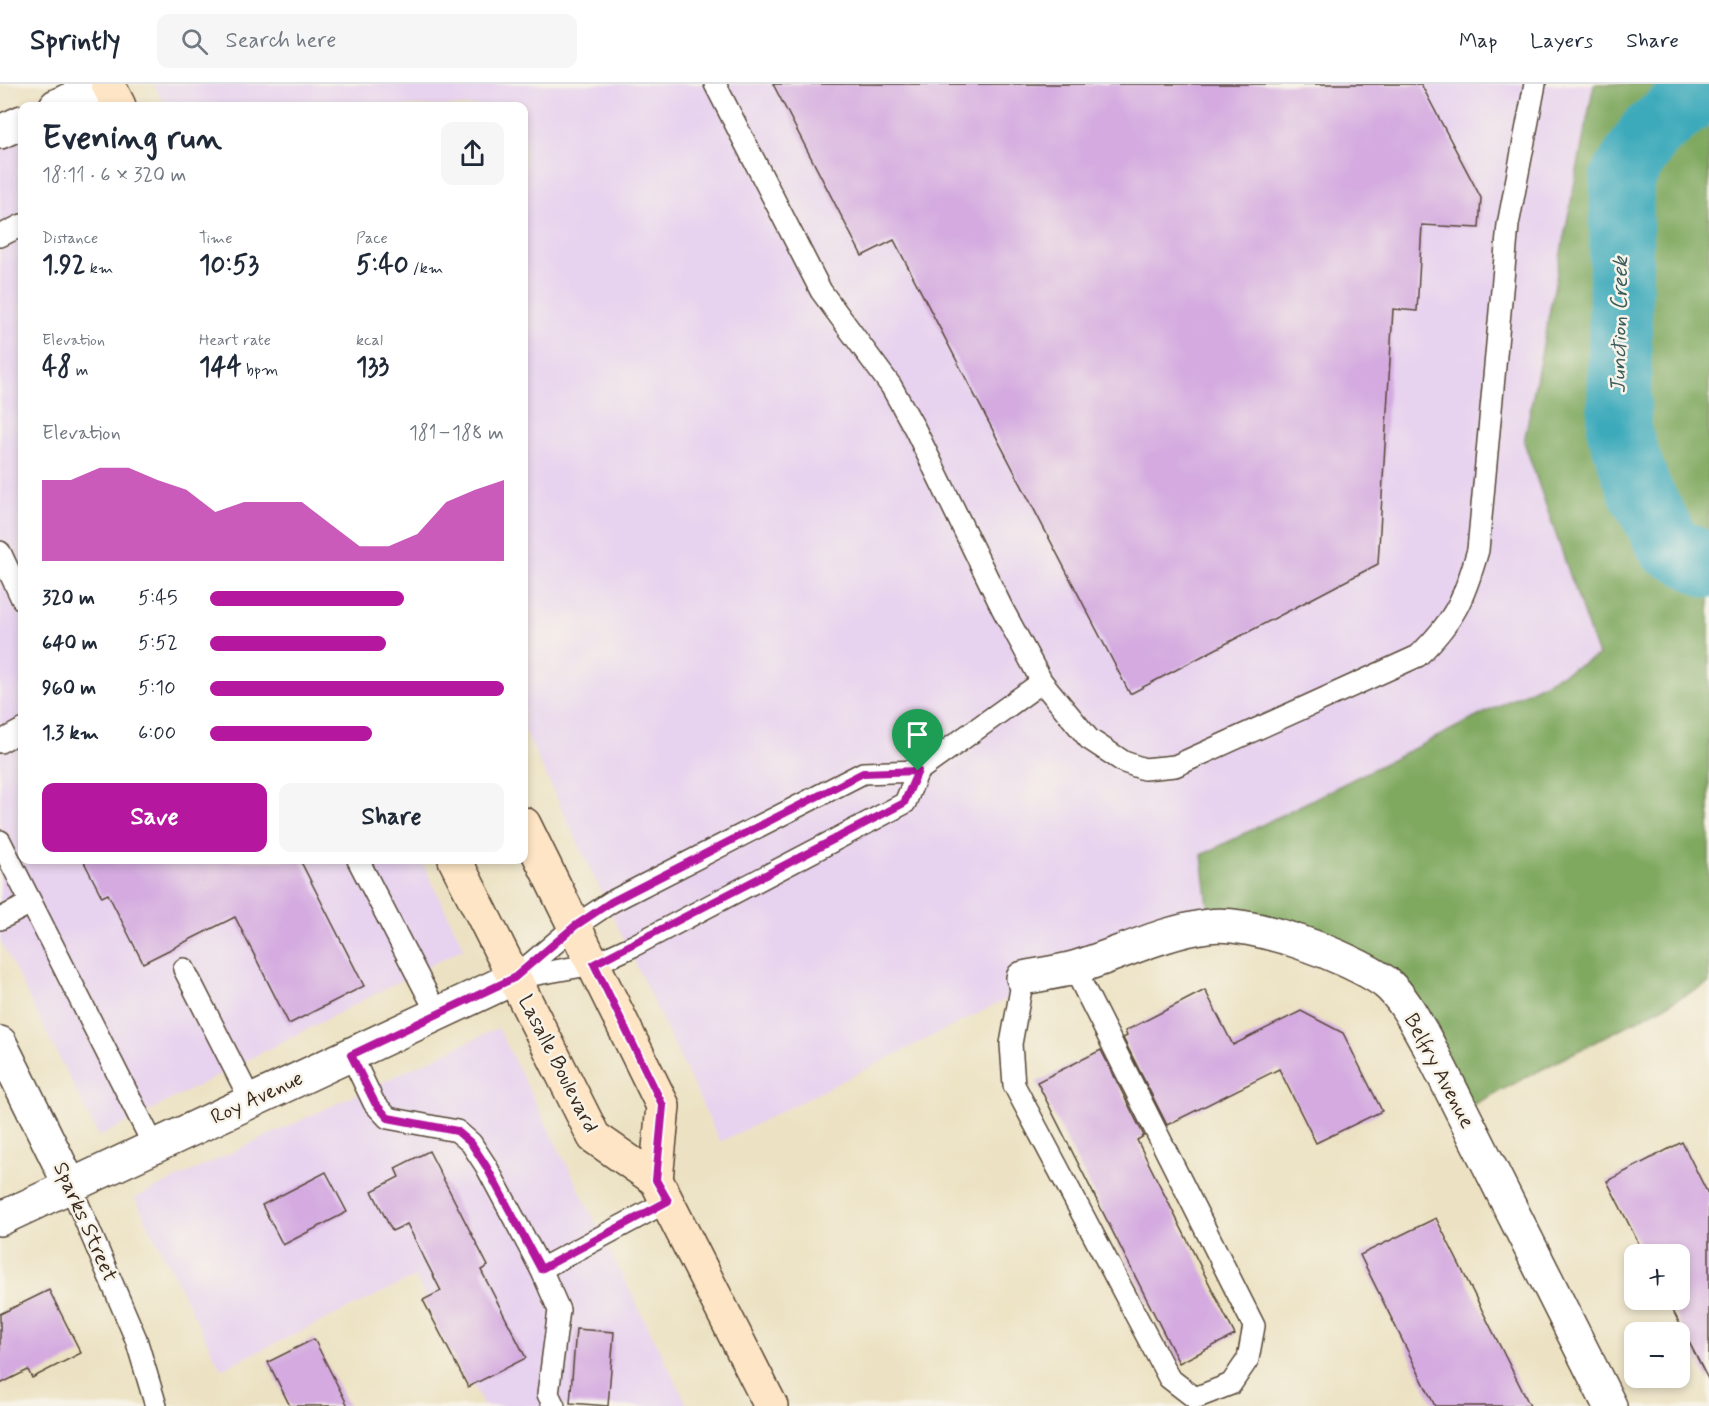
<!DOCTYPE html>
<meta charset="utf-8">
<style>
:root{--surface:#fff;--page:#f6f6f7;--text:#1f2937;--muted:#747a83;--line:#e0e1e3;--accent:#b5179e}
body{margin:0;font-family:Mynerve,sans-serif;background:var(--page);color:var(--text);height:100vh;display:flex;flex-direction:column;font-size:22px;white-space:nowrap}
*{box-sizing:border-box;margin:0}
p{font-size:20px;color:var(--muted)}
.icon{flex:none;width:33px;height:33px;fill:none;stroke:currentColor;stroke-width:2;stroke-linecap:round;stroke-linejoin:round}
.map{position:relative;flex:1;overflow:hidden}
.details{position:absolute;left:18px;top:18px;width:510px;height:762px;display:flex;flex-direction:column;background:var(--surface);border-radius:12px;box-shadow:0 3px 9px #0003}
.details>*{flex:none}
.controls{position:absolute;left:1624px;top:1160px;display:grid;gap:12px}
.controls a{display:grid;place-items:center;width:66px;height:66px;border-radius:12px;background:var(--surface);box-shadow:0 3px 9px #0003;font-size:30px}
.pin{position:absolute;display:grid;place-items:center;width:51px;height:51px;color:#fff;margin:-62px -26px;border-radius:50% 50% 50% 0;rotate:-45deg;box-shadow:0 0 6px #0007}
.pin .icon{rotate:45deg}
.round{display:grid;place-items:center;flex:none;width:63px;height:63px;border-radius:12px;background:var(--page)}
.headline{display:flex;align-items:center;justify-content:space-between;height:102px;padding:0 24px}
h1{font-size:33px;font-weight:700;line-height:45px}
.metrics{display:grid;grid-template-columns:repeat(3,1fr);gap:9px;height:102px;padding:6px 24px}
.metrics div{display:grid;align-content:center}
.metrics b{font-size:26px;font-weight:700}
.metrics small{font-size:16px;font-weight:400}
.metrics p{font-size:16px}
.chart{height:168px;padding:12px 24px}
.chart p{display:flex;justify-content:space-between}
.chart svg{width:100%;height:108px;margin-top:6px;fill:var(--accent);opacity:.7}
.button{display:flex;gap:12px;margin-top:auto;padding:12px 24px}
.button a{flex:1;height:69px;border-radius:12px;background:var(--accent);color:#fff;font-size:24px;font-weight:700;line-height:69px;text-align:center}
.button a+a{background:var(--page);color:var(--text)}
ul{padding:0 24px;list-style:none;font-size:20px}
li{display:grid;grid-template-columns:96px 72px 1fr;align-items:center;height:45px}
li i{height:15px;border-radius:8px;background:var(--accent)}
header{display:flex;align-items:center;gap:36px;box-sizing:border-box;height:84px;padding:0 30px;background:var(--surface);border-bottom:2px solid var(--line)}
header strong{font-size:28px}
nav{display:flex;gap:33px;margin-inline-start:auto;font-size:21px}
.search{width:420px;height:54px;background:var(--page);display:flex;align-items:center;gap:15px;box-sizing:border-box;padding:0 21px;border-radius:12px;color:var(--muted);font-size:22px}
.map>svg:first-child{display:block}
.built{fill:#e7d2ef}
.forest{fill:#80a960;stroke:#5e6a3f;stroke-width:1.5}
.lines{fill:none;stroke-linecap:round;stroke-linejoin:round}
.river{stroke:#3caabb;stroke-width:64}
.building{fill:#d4aae0}
.lane-casing{stroke:#564637;stroke-width:24}
.street-casing{stroke:#564637;stroke-width:36}
.secondary-casing{stroke:#564637;stroke-width:36}
.lane{stroke:#fff;stroke-width:21}
.street{stroke:#fff;stroke-width:33}
.secondary{stroke:#fde5c5;stroke-width:33}
.route-casing{stroke:#fff;stroke-width:12}
.route{stroke:#b5179e;stroke-width:8}
.labels{text-anchor:middle;dominant-baseline:central;stroke-width:5;stroke-linejoin:round;paint-order:stroke}
.street-label{font-size:21px;fill:#3b2a1e;stroke:#f7f3e8}
.water-label{font-size:22px;font-style:italic;fill:#3b5d5d;stroke:#f7f3e8}
</style>
<header>
<strong>Sprintly</strong>
<div class="search"><svg class="icon" aria-label="search" viewBox="0 0 24 24"><circle cx="10" cy="10" r="6"/><path d="M15 15l6 6"/></svg>Search here</div>
<nav><a>Map</a><a>Layers</a><a>Share</a></nav>
</header>
<div class="map">
<svg width="1709" height="1322" viewBox="0 0 1709 1322">
<rect width="100%" height="100%" fill="#f7f3e8"/>
<filter id="ink" filterUnits="userSpaceOnUse"><feTurbulence type="fractalNoise" baseFrequency=".0167" numOctaves="2"/><feDisplacementMap in="SourceGraphic" scale="12" xChannelSelector="R" yChannelSelector="G"/><feConvolveMatrix kernelMatrix="1 2 1 2 8 2 1 2 1" color-interpolation-filters="sRGB"/></filter>
<filter id="wash" filterUnits="userSpaceOnUse"><feTurbulence type="fractalNoise" baseFrequency=".008" numOctaves="4" result="noise"/><feDisplacementMap in="SourceGraphic" scale="24" xChannelSelector="R" yChannelSelector="G"/><feGaussianBlur stdDeviation="1.35" result="paint"/><feColorMatrix in="noise" values="0 0 0 0 0 0 0 0 0 0 0 0 0 0 0 0 0 1.4 0 .05"/><feComposite in="paint" operator="in"/></filter>
<g filter="url(#wash)">
<rect width="100%" height="100%" fill="#ece2c3"/>
<g class="built">
<path d="M 154,0 L 1594,0 L 1524,358 L 1598,572 L 1202,771 L 1210,839 L 1075,881 L 720,1058 L 524,645 L 524,22 L 165,22 Z"/>
<path d="M 22,53 L 22,776 L 421,776 L 464,864 L 99,1053 L 0,856 L 0,64 Z"/>
<path d="M 498,944 L 688,1322 L 484,1322 L 415,1193 L 221,1285 L 135,1114 Z"/>
</g>
<path class="forest" d="M 1594,0 L 1709,0 L 1709,899 L 1465,1025 L 1388,897 L 1210,839 L 1202,771 L 1598,572 L 1524,358 Z"/>
<g class="lines">
<path class="river" d="M 1709,0 L 1650,49 L 1622,94 L 1619,347 L 1639,404 L 1669,462 L 1709,482"/>
</g>
<g id="blocks">
<g class="building">
<path d="M 773,0 L 1421,0 L 1481,114 L 1479,144 L 1422,141 L 1417,227 L 1393,225 L 1378,480 L 1130,610 L 894,156 L 862,172 Z"/>
<path d="M 83,776 L 300,776 L 364,902 L 289,940 L 235,833 L 143,879 L 108,810 L 102,813 Z"/>
<path d="M 1205,906 L 1233,961 L 1301,927 L 1343,949 L 1382,1027 L 1316,1059 L 1279,985 L 1167,1041 L 1123,954 L 1127,952 L 1125,947 Z"/>
<path d="M 1101,966 L 1144,1052 L 1137,1056 L 1235,1251 L 1179,1279 L 1037,998 Z"/>
<path d="M 1682,1058 L 1709,1112 L 1709,1297 L 1667,1215 L 1680,1215 L 1680,1170 L 1644,1170 L 1607,1097 Z"/>
<path d="M 429,1067 L 488,1182 L 481,1186 L 526,1274 L 468,1303 L 423,1216 L 441,1207 L 407,1140 L 392,1147 L 372,1107 L 399,1093 L 395,1084 Z"/>
<path d="M 326,1088 L 347,1128 L 283,1161 L 262,1121 Z"/>
<path d="M 1436,1134 L 1530,1322 L 1435,1322 L 1360,1171 Z"/>
<path d="M 49,1206 L 81,1269 L 32,1294 L 28,1286 L 0,1300 L 0,1230 Z"/>
<path d="M 576,1245 L 614,1248 L 608,1322 L 570,1319 Z"/>
<path d="M 314,1255 L 348,1322 L 290,1322 L 268,1278 Z"/>
</g>
</g>
</g>
<g filter="url(#ink)">
<use href="#blocks" fill-opacity="0" stroke="#564637" stroke-width="1.5"/>
<g class="lines">
<defs>
<g id="lane">
<path d="M 715,0 L 821,207 L 891,302 L 915,345 L 1002,524 L 1042,598 L 1089,655 L 1124,678 L 1144,685 L 1175,682 L 1418,572 C 1455,536 1464,515 1478,466 L 1508,141 L 1535,0"/>
<path d="M 0,152 L 22,141"/>
<path d="M 0,468 L 22,515"/>
<path d="M 0,658 L 22,646"/>
<path d="M 0,757 L 154,1062"/>
<path d="M 358,776 L 438,931"/>
<path d="M 0,835 L 31,819"/>
<path d="M 184,885 L 251,1017"/>
<path d="M 514,894 L 575,842 L 611,818 L 863,689 L 918,687 L 1042,598"/>
<path d="M 515,894 L 594,880 L 633,862 L 905,719 L 918,687"/>
<path d="M 1023,894 L 1011,960 L 1014,1001 L 1169,1294 L 1195,1314 L 1231,1300 L 1248,1275 L 1254,1242 L 1074,884"/>
<path d="M 351,971 L 374,1019 L 388,1034 L 457,1047 L 471,1059 L 486,1082 L 541,1185 L 668,1117"/>
<path d="M 70,1101 L 136,1255 L 156,1322"/>
<path d="M 541,1185 L 559,1226 L 548,1310 L 554,1322"/>
</g>
<g id="street">
<path d="M 56,22 L 105,0"/>
<path d="M 0,48 L 22,38"/>
<path d="M 1023,894 C 1041,890 1060,888 1077,883 C 1120,870 1163,848 1208,842 C 1252,836 1349,872 1385,898 C 1404,913 1417,941 1429,962 L 1610,1322"/>
<path d="M 0,959 L 70,1101"/>
<path d="M 0,1135 L 514,894"/>
</g>
<g id="secondary">
<path d="M 108,0 L 119,22"/>
<path d="M 524,740 L 663,1022 L 656,1096"/>
<path d="M 455,776 L 594,1053 L 656,1096 L 771,1322"/>
</g>
</defs>
<use href="#lane" class="lane-casing"/>
<use href="#street" class="street-casing"/>
<use href="#secondary" class="secondary-casing"/>
<use href="#lane" class="lane"/>
<use href="#street" class="street"/>
<use href="#secondary" class="secondary"/>
</g>
</g>
<g class="lines" filter="url(#ink)">
<defs>
<path id="route" d="M 918,687 L 904,719 L 594,880 L 663,1022 L 656,1096 L 668,1117 L 541,1185 L 486,1082 L 471,1059 L 457,1047 L 388,1034 L 375,1019 L 351,971 L 514,894 L 575,842 L 611,818 L 863,689 Z"/>
</defs>
<use href="#route" class="route-casing"/>
<use href="#route" class="route"/>
</g>
<g class="labels">
<g class="street-label">
<text transform="translate(558 980) rotate(63)">Lasalle Boulevard</text>
<text transform="translate(1439 987) rotate(62)">Belfry Avenue</text>
<text transform="translate(257 1014) rotate(-25)">Roy Avenue</text>
<text transform="translate(85 1138) rotate(66)">Sparks Street</text>
</g>
<g class="water-label">
<text transform="translate(1620 241) rotate(-89)">Junction Creek</text>
</g>
</g>
</svg>
<div class="controls">
<a>+</a>
<a>−</a>
</div>
<div class="pin" style="left:918px;top:687px;background:#1e9e55"><svg class="icon" aria-label="arrive" viewBox="0 0 24 24"><path d="M6 21V4h12l-3 4 3 4H6"/></svg></div>
<section class="details">
<div class="headline"><div><h1>Evening run</h1><p>18:11 · 6 × 320 m</p></div><a class="round"><svg class="icon" aria-label="share" viewBox="0 0 24 24"><path d="M12 15V3M7 8l5-5 5 5M5 13v7h14v-7"/></svg></a></div>
<div class="metrics">
<div><p>Distance</p><b>1.92<small> km</small></b></div>
<div><p>Time</p><b>10:53</b></div>
<div><p>Pace</p><b>5:40<small> /km</small></b></div>
</div>
<div class="metrics">
<div><p>Elevation</p><b>48<small> m</small></b></div>
<div><p>Heart rate</p><b>144<small> bpm</small></b></div>
<div><p>kcal</p><b>133</b></div>
</div>
<div class="chart"><p><span>Elevation</span>181–188 m</p>
<svg viewBox="0 0 160 44" preserveAspectRatio="none"><path d="M0 44V11L10 11L20 6L30 6L40 11L50 15L60 24L70 20L80 20L90 20L100 29L110 38L120 38L130 33L140 20L150 15L160 11V44z"/></svg>
</div>
<ul>
<li><b>320 m</b>5:45<i style="width:66%"></i></li>
<li><b>640 m</b>5:52<i style="width:60%"></i></li>
<li><b>960 m</b>5:10<i style="width:100%"></i></li>
<li><b>1.3 km</b>6:00<i style="width:55%"></i></li>
</ul>
<div class="button"><a>Save</a><a>Share</a></div>
</section>
</div>
